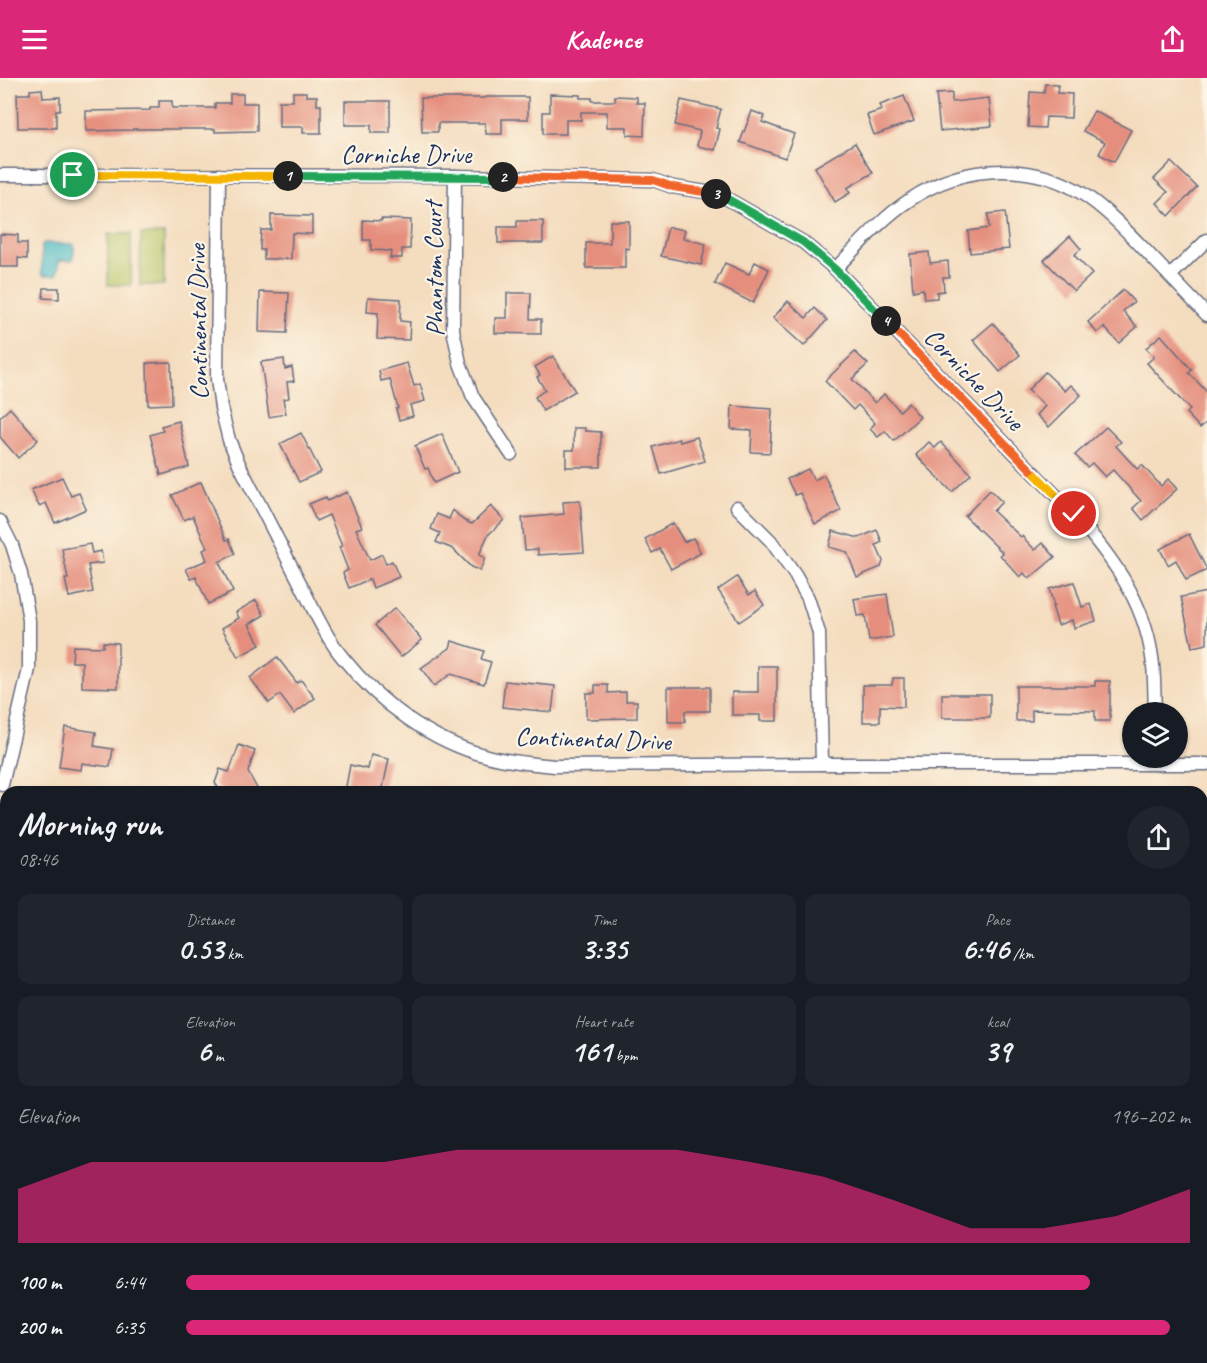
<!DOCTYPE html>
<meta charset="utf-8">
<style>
:root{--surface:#171b24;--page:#20242c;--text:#f1f3f6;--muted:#9ea1a6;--accent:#db2777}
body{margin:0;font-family:Caveat,sans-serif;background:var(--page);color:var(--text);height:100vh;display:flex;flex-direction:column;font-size:22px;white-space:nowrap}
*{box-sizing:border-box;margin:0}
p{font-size:20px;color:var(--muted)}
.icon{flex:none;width:33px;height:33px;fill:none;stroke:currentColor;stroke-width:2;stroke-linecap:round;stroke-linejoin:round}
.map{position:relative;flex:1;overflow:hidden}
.drawer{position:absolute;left:0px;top:708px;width:1208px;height:578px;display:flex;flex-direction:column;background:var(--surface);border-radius:18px 18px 0 0;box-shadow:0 2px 4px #0004}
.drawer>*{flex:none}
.tools{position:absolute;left:1122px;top:624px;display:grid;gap:12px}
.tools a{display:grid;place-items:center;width:66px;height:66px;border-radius:50%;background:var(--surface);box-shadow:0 2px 4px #0004;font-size:30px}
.pin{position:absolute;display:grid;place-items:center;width:51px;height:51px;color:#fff;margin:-26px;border:3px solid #fff;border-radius:50%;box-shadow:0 2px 6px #0007}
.km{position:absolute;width:30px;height:30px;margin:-15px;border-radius:50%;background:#222;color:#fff;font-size:16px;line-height:30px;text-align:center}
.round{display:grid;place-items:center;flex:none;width:63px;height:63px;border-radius:32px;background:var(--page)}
.headline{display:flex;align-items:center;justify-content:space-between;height:102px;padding:0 18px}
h1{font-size:33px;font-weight:700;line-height:45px}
.stats{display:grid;grid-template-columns:repeat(3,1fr);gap:9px;height:102px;padding:6px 18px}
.stats div{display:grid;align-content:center;border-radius:12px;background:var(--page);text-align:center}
.stats b{font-size:30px;font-weight:700}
.stats small{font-size:16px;font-weight:400}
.stats p{font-size:16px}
.chart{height:168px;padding:12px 18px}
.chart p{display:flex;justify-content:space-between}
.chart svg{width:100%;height:108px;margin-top:6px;fill:var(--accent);opacity:.7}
ul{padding:0 18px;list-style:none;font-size:20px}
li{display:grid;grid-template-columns:96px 72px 1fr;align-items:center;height:45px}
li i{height:15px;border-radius:8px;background:var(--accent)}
header{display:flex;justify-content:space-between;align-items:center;height:78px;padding:0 18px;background:var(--accent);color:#fff;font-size:27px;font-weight:700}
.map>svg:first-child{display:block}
.grass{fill:#b6c668;stroke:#687a63;stroke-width:1.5}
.water{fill:#4dbbc6;stroke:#347592;stroke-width:1.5}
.building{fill:#e58e7d}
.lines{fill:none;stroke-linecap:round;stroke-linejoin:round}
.service-casing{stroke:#676c80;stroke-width:9}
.minor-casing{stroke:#676c80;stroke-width:15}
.service{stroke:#fff;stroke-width:6}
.minor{stroke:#fff;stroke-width:12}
.split-1-casing{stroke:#fff;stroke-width:12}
.split-2-casing{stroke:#fff;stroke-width:12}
.split-3-casing{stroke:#fff;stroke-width:12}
.split-4-casing{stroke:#fff;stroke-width:12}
.split-5-casing{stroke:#fff;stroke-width:12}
.split-6-casing{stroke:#fff;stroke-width:12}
.split-1{stroke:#f5b400;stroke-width:8}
.split-2{stroke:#22a559;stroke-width:8}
.split-3{stroke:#f0652b;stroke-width:8}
.split-4{stroke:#22a559;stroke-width:8}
.split-5{stroke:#f0652b;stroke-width:8}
.split-6{stroke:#f5b400;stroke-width:8}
.labels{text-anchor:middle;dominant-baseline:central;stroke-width:4.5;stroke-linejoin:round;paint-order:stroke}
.street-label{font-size:26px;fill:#1b2f5e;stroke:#fcf5e5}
</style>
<header><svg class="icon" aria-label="menu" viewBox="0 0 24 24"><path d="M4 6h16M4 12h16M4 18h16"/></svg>Kadence<svg class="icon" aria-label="share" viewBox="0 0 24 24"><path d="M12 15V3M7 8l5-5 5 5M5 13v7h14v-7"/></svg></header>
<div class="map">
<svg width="1207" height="1285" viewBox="0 0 1207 1285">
<rect width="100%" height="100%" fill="#fcf5e5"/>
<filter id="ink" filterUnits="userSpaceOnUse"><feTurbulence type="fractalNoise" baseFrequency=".0167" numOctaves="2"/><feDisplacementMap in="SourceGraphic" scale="12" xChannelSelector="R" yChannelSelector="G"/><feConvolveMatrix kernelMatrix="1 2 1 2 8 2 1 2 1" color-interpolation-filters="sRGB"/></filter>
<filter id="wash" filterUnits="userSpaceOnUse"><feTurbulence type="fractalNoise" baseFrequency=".008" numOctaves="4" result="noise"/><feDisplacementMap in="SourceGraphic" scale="24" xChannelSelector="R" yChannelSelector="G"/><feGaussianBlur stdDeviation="1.35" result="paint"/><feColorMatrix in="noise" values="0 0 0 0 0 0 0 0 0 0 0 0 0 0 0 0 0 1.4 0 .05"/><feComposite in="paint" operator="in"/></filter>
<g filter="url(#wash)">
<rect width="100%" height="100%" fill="#f4dcbe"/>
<g class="grass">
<rect x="108" y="156" width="23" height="51"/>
<path d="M 141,156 L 164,156 L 164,207 L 140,207 Z"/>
</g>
<path class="water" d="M 44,165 L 72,166 L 74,167 L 74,180 L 72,182 L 59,182 L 58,195 L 56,197 L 44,197 L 42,195 L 42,167 Z"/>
<g id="blocks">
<g class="building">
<path d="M 1045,6 L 1058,7 L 1057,15 L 1072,16 L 1071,40 L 1046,39 L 1045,50 L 1028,49 L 1030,14 L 1044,15 Z"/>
<path d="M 42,11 L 43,20 L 60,19 L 60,32 L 56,32 L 56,50 L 18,50 L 17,16 L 30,16 L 30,12 Z"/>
<path d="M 293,14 L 306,14 L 306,18 L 317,18 L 317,27 L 321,27 L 321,55 L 303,55 L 303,49 L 279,49 L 279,23 L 293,23 Z"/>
<path d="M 952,15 L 952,24 L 989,20 L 992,48 L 940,53 L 936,16 Z"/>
<path d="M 230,16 L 243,16 L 243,25 L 257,25 L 257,53 L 215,54 L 215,51 L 133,51 L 133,52 L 86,53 L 86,33 L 150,32 L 150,30 L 159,30 L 159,23 L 172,23 L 172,30 L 215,30 L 215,25 L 230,25 Z"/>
<path d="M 550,16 L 580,17 L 580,20 L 592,20 L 592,23 L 615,23 L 615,18 L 637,19 L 637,25 L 645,25 L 644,58 L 627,57 L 627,49 L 607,49 L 607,34 L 581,34 L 581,42 L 566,42 L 566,56 L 543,56 L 543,34 L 550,34 Z"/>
<path d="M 904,18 L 914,43 L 874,57 L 867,37 L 882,32 L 880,27 Z"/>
<path d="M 485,19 L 528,19 L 528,41 L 502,41 L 502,56 L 486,56 L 485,45 L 438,45 L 438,54 L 422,54 L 421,20 L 485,20 Z"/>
<path d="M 681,22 L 721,31 L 716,50 L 720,51 L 715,72 L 697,68 L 700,53 L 675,47 Z"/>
<path d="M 345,23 L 390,23 L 390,55 L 371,55 L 371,47 L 345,47 Z"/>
<path d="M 752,33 L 765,38 L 762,44 L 794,56 L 785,80 L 740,64 Z"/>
<path d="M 1094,33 L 1131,52 L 1114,84 L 1099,76 L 1105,64 L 1083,53 Z"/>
<path d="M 855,65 L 873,95 L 847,110 L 850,115 L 835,124 L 815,89 Z"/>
<path d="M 1171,84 L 1197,109 L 1169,138 L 1157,125 L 1168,114 L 1154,101 Z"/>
<path d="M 1005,134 L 1009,171 L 970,175 L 968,153 L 989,150 L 988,136 Z"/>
<path d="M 271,137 L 312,138 L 312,156 L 292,155 L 291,181 L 264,181 L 264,172 L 260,172 L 261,152 L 271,152 Z"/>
<path d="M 381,141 L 411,142 L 410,171 L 402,171 L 402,180 L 390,180 L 391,173 L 371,172 L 371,162 L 363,162 L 363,142 L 381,143 Z"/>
<path d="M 517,143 L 543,143 L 543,165 L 498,165 L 498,149 L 517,149 Z"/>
<path d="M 610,143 L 629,143 L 629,171 L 625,170 L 625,190 L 586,190 L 586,165 L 610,165 Z"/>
<path d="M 668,149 L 685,152 L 683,160 L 706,166 L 701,187 L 661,178 Z"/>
<path d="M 0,156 L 18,157 L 18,165 L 27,165 L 27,181 L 18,180 L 18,189 L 0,189 Z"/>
<path d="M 1070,158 L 1081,171 L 1074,177 L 1092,196 L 1074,213 L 1044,182 Z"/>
<path d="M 929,174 L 930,185 L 948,183 L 949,199 L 943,199 L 944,213 L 937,214 L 937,220 L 924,221 L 923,211 L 913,213 L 910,176 Z"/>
<path d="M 755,184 L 769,191 L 753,225 L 715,206 L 725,185 L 749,196 Z"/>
<path d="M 44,210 L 59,210 L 59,221 L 43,220 Z"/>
<path d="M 1123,212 L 1134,224 L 1123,233 L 1137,249 L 1119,265 L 1104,249 L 1097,255 L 1088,244 Z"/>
<path d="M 260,214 L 289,215 L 287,255 L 259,254 Z"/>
<path d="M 507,215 L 531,215 L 530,241 L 541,241 L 541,256 L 495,255 L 495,240 L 507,240 Z"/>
<path d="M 368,219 L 401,221 L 400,243 L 410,244 L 409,262 L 377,261 L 378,235 L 367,234 Z"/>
<path d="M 788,223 L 806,240 L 815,230 L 827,242 L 804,268 L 773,240 Z"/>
<path d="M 993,245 L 1020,277 L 1000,294 L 973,262 Z"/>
<path d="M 1161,257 L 1192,292 L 1189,295 L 1207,314 L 1207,344 L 1200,350 L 1186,335 L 1190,332 L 1147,285 L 1154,279 L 1146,270 Z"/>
<path d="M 855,274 L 868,286 L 852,301 L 875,325 L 884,316 L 900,333 L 908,325 L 920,339 L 894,363 L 885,353 L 878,359 L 870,351 L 875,345 L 858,327 L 853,332 L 825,303 Z"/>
<path d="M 553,278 L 575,313 L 543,333 L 535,319 L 545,312 L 537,299 L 540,297 L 535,289 Z"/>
<path d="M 284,281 L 285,291 L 292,289 L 294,303 L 287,304 L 289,320 L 283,321 L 286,336 L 269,339 L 261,284 Z"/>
<path d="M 171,284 L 172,326 L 148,327 L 147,285 Z"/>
<path d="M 407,285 L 414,308 L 420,306 L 425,323 L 410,327 L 413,338 L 399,342 L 396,331 L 398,330 L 390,301 L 381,303 L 379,293 Z"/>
<path d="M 1045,294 L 1065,313 L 1071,307 L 1081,317 L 1049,349 L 1037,337 L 1045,328 L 1028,312 Z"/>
<path d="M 732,328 L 772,331 L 770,375 L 751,374 L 752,352 L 731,351 Z"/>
<path d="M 10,330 L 38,362 L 18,380 L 0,359 L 0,339 Z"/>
<path d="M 179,343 L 189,389 L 161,397 L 150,357 L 163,353 L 161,348 Z"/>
<path d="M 1106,349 L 1121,364 L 1116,368 L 1137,391 L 1142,387 L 1161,408 L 1168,401 L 1177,411 L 1143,442 L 1133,430 L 1141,423 L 1113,392 L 1105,399 L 1092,385 L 1087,389 L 1075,377 Z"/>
<path d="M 574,350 L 585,350 L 585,353 L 601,354 L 601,389 L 566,389 L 566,372 L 574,372 Z"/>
<path d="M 301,355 L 321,394 L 299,404 L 280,366 Z"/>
<path d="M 442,356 L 458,394 L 434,405 L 428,390 L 425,391 L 415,368 Z"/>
<path d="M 697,359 L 705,383 L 661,396 L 653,369 L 679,361 L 680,364 Z"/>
<path d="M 929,364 L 935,370 L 941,364 L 971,396 L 952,414 L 916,377 Z"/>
<path d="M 808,391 L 814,402 L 824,397 L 841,433 L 815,446 L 800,415 L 795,417 L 787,401 Z"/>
<path d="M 62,399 L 71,418 L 79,415 L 86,431 L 55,445 L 46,425 L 39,428 L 31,412 Z"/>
<path d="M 201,404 L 226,462 L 229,461 L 235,476 L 219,484 L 233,514 L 208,526 L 196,499 L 191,501 L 186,491 L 207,482 L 203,472 L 207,470 L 193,438 L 184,442 L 172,417 Z"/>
<path d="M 990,412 L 1002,424 L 993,433 L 1021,459 L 1022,458 L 1035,472 L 1043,465 L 1055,479 L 1029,501 L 1024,495 L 1020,499 L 1000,477 L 1003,475 L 965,438 Z"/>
<path d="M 347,414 L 362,449 L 356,451 L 370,482 L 382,476 L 386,486 L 392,483 L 399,499 L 373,510 L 370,501 L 349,510 L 343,495 L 348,492 L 339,469 L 342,468 L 329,437 L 316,443 L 309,426 L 326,419 L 327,423 Z"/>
<path d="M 580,423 L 584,474 L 538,477 L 538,471 L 525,472 L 522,440 L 564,436 L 563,424 Z"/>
<path d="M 491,428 L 504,442 L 488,457 L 479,477 L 485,480 L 480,493 L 471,489 L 453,471 L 436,464 L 440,455 L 431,451 L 437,436 L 449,441 L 453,432 L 463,442 L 472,446 Z"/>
<path d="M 673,445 L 684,464 L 693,460 L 701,475 L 671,491 L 660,471 L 652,475 L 645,461 Z"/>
<path d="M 877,452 L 882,464 L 876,467 L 883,483 L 881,489 L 857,499 L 847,474 L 829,469 L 833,453 L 859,460 Z"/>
<path d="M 1189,456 L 1207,492 L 1186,502 L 1176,482 L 1168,487 L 1160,471 Z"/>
<path d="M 90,466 L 92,475 L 101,473 L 103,485 L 88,487 L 93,514 L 69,519 L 65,501 L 68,501 L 62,471 Z"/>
<path d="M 737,499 L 749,517 L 755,513 L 764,527 L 739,544 L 718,512 Z"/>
<path d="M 1074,504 L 1082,529 L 1091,526 L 1096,543 L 1074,550 L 1072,542 L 1058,547 L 1052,528 L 1054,528 L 1049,511 Z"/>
<path d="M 1207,514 L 1207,566 L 1192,569 L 1181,519 Z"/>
<path d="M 887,516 L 893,559 L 869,563 L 865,537 L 857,538 L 854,521 Z"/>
<path d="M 256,522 L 264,537 L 249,546 L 260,567 L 238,579 L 222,550 L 239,540 L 236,534 Z"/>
<path d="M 395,530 L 422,562 L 401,579 L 375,547 Z"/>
<path d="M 452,563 L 484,573 L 481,581 L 491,584 L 484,606 L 451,596 L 434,608 L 421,590 L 450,570 Z"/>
<path d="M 103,564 L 118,565 L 118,610 L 82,609 L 82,584 L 72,584 L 73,568 L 103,569 Z"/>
<path d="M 277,579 L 297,605 L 301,602 L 315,620 L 294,636 L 280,617 L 269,625 L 250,600 Z"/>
<path d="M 758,588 L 777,588 L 777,643 L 760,643 L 760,637 L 732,637 L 732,614 L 758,614 Z"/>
<path d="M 893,600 L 904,600 L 904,629 L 880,628 L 880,644 L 863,644 L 863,607 L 892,607 Z"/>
<path d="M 505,603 L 555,608 L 552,634 L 502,629 Z"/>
<path d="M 1095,603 L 1110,603 L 1110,643 L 1095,643 L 1095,633 L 1032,632 L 1032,643 L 1016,643 L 1016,608 L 1095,608 Z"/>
<path d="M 595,607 L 608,607 L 608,615 L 626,614 L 626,623 L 637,623 L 637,640 L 586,641 L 586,615 L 595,615 Z"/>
<path d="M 668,609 L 710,609 L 710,633 L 685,633 L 685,644 L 668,644 Z"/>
<rect x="942" y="616" width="48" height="24"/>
<path d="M 65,649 L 96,654 L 94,668 L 113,671 L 110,689 L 82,685 L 81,692 L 59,689 Z"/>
<path d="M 239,667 L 255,673 L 248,694 L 259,714 L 227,714 L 219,711 L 215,705 L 220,691 L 229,694 Z"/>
<path d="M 371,677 L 389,681 L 382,714 L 345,714 L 350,687 L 368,691 Z"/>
</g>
</g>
</g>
<g filter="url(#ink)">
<use href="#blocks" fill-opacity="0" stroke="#676c80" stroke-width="1.5"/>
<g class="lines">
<defs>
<path id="service" d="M 107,1285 L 107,1280"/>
<g id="minor">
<path d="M 0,97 L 455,98 L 653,102 L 673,109 L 719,116 L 803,164 L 835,191 L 1074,436 C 1111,478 1144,522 1152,579 C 1155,598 1154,616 1155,634"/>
<path d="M 219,97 L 217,301 L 221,330 L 229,362 L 240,388 C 260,427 280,466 300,505 C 313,530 325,558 343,580 C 379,625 431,663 487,678 C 509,684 533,686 555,688 L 822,686 L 1207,686"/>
<path d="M 455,98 L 453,252 L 460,285 L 473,319 L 511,376"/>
<path d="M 835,191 C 858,168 881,141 908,123 C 937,103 967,93 1002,93 C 1068,93 1101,126 1144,171 C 1165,193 1186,215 1207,237"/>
<path d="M 1170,198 L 1207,162"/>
<path d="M 737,429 L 771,463 L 795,497 L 808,520 L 819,555 L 822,686"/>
<path d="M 0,443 L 12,467 L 21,496 L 29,542 L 29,591 L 2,707"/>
<path d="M 701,1280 L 702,1285"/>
</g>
</defs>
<use href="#service" class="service-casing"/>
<use href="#minor" class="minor-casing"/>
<use href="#service" class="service"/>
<use href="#minor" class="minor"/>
</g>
</g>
<g class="lines" filter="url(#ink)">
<defs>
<path id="split-1" d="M 73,97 L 288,98"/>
<path id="split-2" d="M 288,98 L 503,99"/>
<path id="split-3" d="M 503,99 L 653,102 L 673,109 L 716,116"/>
<path id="split-4" d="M 716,116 L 719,116 L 803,164 L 835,191 L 886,243"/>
<path id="split-5" d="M 886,243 L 1036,397"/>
<path id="split-6" d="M 1036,397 L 1074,436"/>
</defs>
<use href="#split-1" class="split-1-casing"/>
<use href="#split-2" class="split-2-casing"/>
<use href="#split-3" class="split-3-casing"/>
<use href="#split-4" class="split-4-casing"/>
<use href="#split-5" class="split-5-casing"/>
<use href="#split-6" class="split-6-casing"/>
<use href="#split-1" class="split-1"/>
<use href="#split-2" class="split-2"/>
<use href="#split-3" class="split-3"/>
<use href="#split-4" class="split-4"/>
<use href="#split-5" class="split-5"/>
<use href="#split-6" class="split-6"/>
</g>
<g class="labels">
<g class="street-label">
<text x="406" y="76">Corniche Drive</text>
<text transform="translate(434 191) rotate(-91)">Phantom Court</text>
<text transform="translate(198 244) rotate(-91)">Continental Drive</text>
<text transform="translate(974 301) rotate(46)">Corniche Drive</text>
<text transform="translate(593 661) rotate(2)">Continental Drive</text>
</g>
</g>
</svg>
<div class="tools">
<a><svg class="icon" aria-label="layers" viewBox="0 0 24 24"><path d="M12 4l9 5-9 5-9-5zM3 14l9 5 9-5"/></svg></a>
</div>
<div class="pin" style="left:73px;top:97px;background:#1e9e55"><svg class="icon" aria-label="arrive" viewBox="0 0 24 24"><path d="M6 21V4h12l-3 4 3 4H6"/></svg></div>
<div class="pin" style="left:1074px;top:436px;background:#d93025"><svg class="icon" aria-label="check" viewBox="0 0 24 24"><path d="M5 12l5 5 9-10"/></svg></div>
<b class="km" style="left:288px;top:98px">1</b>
<b class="km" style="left:503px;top:99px">2</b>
<b class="km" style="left:716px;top:116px">3</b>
<b class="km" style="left:886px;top:243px">4</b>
<section class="drawer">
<div class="headline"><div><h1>Morning run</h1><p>08:46</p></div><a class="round"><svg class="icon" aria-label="share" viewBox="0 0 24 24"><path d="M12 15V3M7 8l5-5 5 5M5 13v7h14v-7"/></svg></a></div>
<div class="stats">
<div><p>Distance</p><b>0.53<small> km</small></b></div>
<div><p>Time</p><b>3:35</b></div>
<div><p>Pace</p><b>6:46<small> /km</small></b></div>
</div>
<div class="stats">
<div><p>Elevation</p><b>6<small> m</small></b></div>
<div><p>Heart rate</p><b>161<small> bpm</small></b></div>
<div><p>kcal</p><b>39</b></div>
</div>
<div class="chart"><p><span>Elevation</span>196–202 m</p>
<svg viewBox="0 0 160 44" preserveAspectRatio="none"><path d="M0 44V22L10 11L20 11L30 11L40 11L50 11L60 6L70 6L80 6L90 6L100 11L110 17L120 27L130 38L140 38L150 33L160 22V44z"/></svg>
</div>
<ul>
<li><b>100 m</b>6:44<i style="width:90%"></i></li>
<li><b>200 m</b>6:35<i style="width:98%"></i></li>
</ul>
</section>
</div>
